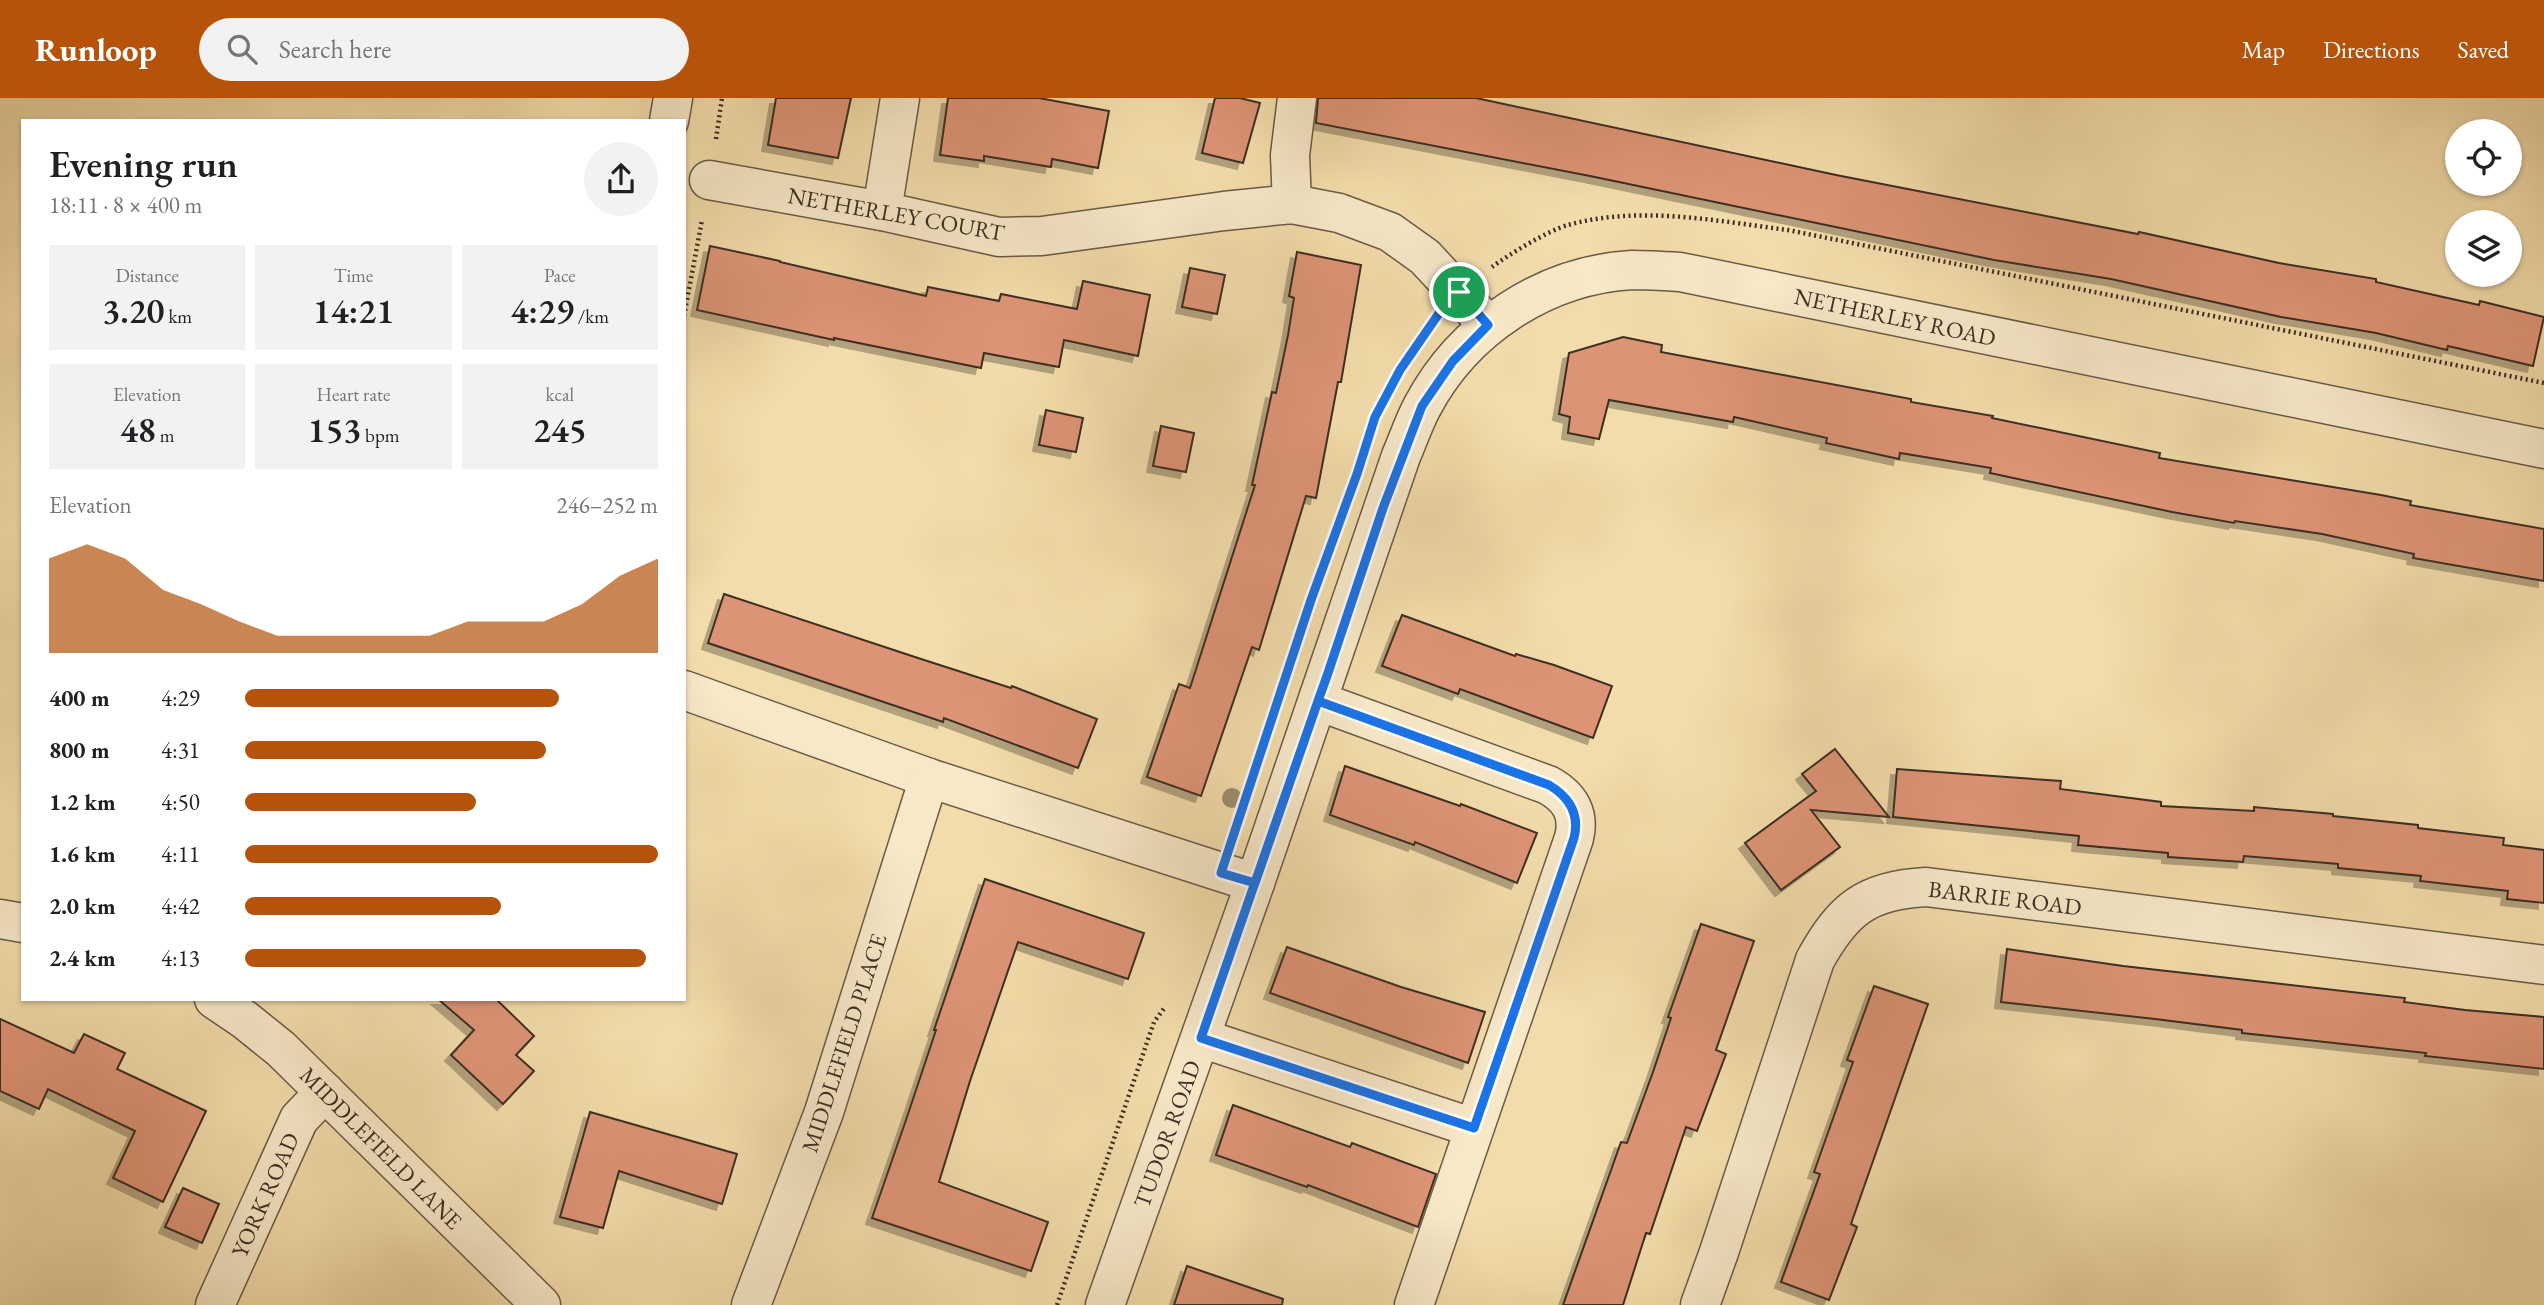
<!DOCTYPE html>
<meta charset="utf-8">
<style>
:root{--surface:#fff;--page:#f2f2f2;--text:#202124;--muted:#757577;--accent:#b45309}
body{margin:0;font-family:"EB Garamond",serif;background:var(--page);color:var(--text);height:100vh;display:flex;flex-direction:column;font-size:26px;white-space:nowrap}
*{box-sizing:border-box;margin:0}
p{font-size:23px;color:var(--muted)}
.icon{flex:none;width:38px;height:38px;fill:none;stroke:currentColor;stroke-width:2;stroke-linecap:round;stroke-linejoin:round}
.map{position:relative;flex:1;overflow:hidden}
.panel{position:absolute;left:21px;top:21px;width:665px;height:882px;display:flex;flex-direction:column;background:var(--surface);border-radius:0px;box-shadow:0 2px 5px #0004}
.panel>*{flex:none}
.buttons{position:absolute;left:2445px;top:21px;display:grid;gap:14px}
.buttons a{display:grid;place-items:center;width:77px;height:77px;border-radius:50%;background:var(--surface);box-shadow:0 2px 5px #0004;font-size:35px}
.pin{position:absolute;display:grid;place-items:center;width:60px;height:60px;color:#fff;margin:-30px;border:4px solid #fff;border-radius:50%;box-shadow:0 2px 7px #0007}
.round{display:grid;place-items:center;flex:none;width:74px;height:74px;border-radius:37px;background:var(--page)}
.summary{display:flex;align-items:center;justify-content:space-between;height:119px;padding:0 28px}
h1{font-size:38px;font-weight:600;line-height:52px}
.figures{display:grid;grid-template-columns:repeat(3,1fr);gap:10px;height:119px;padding:7px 28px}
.figures div{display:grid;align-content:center;border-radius:0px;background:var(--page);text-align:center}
.figures b{font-size:35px;font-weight:600}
.figures small{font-size:19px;font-weight:400}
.figures p{font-size:19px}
.chart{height:196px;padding:14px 28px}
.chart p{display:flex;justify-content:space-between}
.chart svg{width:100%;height:126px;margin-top:7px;fill:var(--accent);opacity:.7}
ul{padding:0 28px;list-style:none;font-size:23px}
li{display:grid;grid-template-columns:112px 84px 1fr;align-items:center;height:52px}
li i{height:18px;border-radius:9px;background:var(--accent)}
header{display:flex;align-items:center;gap:42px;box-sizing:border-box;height:98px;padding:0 35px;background:var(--accent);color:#fff}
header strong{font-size:33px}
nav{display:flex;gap:38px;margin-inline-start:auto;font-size:24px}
.search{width:490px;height:63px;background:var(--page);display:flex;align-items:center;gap:18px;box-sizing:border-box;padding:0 24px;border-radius:38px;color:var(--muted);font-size:26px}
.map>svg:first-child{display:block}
.building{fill:#dd9476;stroke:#3c2e24;stroke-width:2;filter:url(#shadow)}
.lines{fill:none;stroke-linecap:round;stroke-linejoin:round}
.minor-casing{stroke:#6a5a46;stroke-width:41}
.path{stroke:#3c2e24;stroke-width:4.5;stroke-dasharray:2 3.5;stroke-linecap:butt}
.minor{stroke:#f7e8c8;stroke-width:38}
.tree{fill:#9c8c6c}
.route-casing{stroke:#fff;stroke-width:14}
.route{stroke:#1a73e8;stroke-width:9}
.labels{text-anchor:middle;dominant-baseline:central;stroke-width:6;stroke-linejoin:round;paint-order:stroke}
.street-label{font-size:23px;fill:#3c2e24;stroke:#f7e8c8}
</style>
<header>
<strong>Runloop</strong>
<div class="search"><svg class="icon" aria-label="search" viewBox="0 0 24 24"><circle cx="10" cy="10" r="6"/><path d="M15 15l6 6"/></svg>Search here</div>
<nav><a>Map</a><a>Directions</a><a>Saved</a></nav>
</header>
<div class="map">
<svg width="2544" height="1207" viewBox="0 0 2544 1207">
<defs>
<filter id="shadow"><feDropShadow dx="-6" dy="6" stdDeviation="0" flood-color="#0004"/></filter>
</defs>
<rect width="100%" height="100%" fill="#f3dcab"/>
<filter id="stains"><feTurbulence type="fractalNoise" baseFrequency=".00286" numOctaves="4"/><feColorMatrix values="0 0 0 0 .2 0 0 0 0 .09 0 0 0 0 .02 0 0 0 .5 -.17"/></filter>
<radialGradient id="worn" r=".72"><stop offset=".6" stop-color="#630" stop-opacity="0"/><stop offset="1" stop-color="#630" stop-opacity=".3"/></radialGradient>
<g class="building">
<path d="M 776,0 L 851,0 L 838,60 L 768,47 Z"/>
<path d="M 948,0 L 1039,0 L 1109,13 L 1098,70 L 1052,61 L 1051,69 L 984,58 L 984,63 L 940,57 Z"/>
<path d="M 1215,0 L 1240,0 L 1260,5 L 1243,65 L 1202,55 Z"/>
<path d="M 1318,0 L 1476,0 L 1836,77 L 2138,136 L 2139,134 L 2279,165 L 2376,181 L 2376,184 L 2479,207 L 2480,203 L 2544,219 L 2533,268 L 2448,248 L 2447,252 L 2376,235 L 2281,219 L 2111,181 L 1994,162 L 1590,78 L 1316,25 Z"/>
<path d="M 710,148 L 780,163 L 780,164 L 926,198 L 928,189 L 999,203 L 1001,196 L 1077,211 L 1083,183 L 1150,197 L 1138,258 L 1064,242 L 1059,269 L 984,255 L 981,270 L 834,240 L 834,242 L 697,212 Z"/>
<path d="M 1297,154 L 1361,167 L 1341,284 L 1338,284 L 1316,400 L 1306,398 L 1259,552 L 1252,549 L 1201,698 L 1147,679 L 1179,586 L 1190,590 L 1255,387 L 1252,387 L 1272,294 L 1276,295 L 1288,237 L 1294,200 L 1289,198 Z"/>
<path d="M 1190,170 L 1225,177 L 1217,216 L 1182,209 Z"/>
<path d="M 1623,239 L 1662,247 L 1661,254 L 1911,301 L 1911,304 L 1993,318 L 1992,320 L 2160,355 L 2159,360 L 2381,397 L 2411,403 L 2410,407 L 2544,431 L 2544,483 L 2413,460 L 2414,456 L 2322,436 L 2235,423 L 2234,425 L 2172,414 L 1990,375 L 1991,370 L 1900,355 L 1899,361 L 1826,345 L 1827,340 L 1734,319 L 1733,324 L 1609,302 L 1599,341 L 1568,335 L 1570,319 L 1559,316 L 1569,255 Z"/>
<path d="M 1046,312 L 1083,320 L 1076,354 L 1039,347 Z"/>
<path d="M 1161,328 L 1194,335 L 1186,374 L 1153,368 Z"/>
<path d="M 724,496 L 918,560 L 1011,590 L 1012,588 L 1097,621 L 1078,670 L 944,620 L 943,624 L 708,545 Z"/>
<path d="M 1402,517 L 1515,558 L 1516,556 L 1554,567 L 1612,588 L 1593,640 L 1460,591 L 1458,596 L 1382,568 Z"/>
<path d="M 1835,651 L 1889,719 L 1811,712 L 1840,749 L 1781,792 L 1745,745 L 1816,693 L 1802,676 Z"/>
<path d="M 1345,668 L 1460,708 L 1461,706 L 1537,735 L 1517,785 L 1415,744 L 1414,747 L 1330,717 Z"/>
<path d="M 1897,671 L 2061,683 L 2060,691 L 2161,704 L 2161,708 L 2254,713 L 2254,709 L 2333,716 L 2333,718 L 2418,727 L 2418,730 L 2504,740 L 2503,747 L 2544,752 L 2544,805 L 2507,801 L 2508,793 L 2420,783 L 2421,778 L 2338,770 L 2338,766 L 2244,758 L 2243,764 L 2168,759 L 2168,755 L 2078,747 L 2079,738 L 1893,719 Z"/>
<path d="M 985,781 L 1144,835 L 1128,881 L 1018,844 L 970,983 L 939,1084 L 1048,1124 L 1031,1173 L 872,1120 L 907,1019 L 936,932 L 934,932 Z"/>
<path d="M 1701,826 L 1754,843 L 1716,952 L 1726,956 L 1697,1033 L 1686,1029 L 1650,1136 L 1646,1135 L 1623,1207 L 1563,1207 L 1621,1044 L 1627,1045 L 1653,974 L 1671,920 L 1668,919 Z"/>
<path d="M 1287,849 L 1401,889 L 1485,914 L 1468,965 L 1270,895 Z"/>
<path d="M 2007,851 L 2123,868 L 2405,900 L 2404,904 L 2465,912 L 2544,919 L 2544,971 L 2425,958 L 2426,955 L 2242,935 L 2242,932 L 2155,921 L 2001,904 Z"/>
<path d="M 1874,888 L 1928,906 L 1851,1126 L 1857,1129 L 1829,1202 L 1781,1184 L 1820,1076 L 1814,1074 L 1853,964 L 1847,962 Z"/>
<path d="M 438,901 L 496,901 L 534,938 L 516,957 L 534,973 L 503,1006 L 451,957 L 474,932 Z"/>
<path d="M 0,921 L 74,955 L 84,936 L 125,955 L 117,971 L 206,1013 L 163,1104 L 113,1080 L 135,1033 L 48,991 L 39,1011 L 0,993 Z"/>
<path d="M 1233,1007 L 1350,1049 L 1352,1045 L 1436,1076 L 1418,1129 L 1308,1087 L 1307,1089 L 1216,1057 Z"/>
<path d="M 590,1014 L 737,1056 L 722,1106 L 619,1073 L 603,1130 L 560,1119 Z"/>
<path d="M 183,1090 L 219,1106 L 202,1145 L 165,1129 Z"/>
<path d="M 1187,1168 L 1283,1201 L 1282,1207 L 1174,1207 Z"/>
</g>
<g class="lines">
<defs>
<g id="minor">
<path d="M 669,23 L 673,0"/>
<path d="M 709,82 L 882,113 L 999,139 L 1042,138 L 1224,113 L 1292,106 L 1339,115 L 1390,134 L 1425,159 L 1488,227"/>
<path d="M 1292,106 L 1290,57 L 1297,0"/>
<path d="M 882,113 L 900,0"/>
<path d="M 684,592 L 929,680 L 1255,785"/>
<path d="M 1318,603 L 1548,687 C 1570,699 1580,716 1574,740 L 1414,1207"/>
<path d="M 0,821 L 23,825"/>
<path d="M 214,901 L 245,922 L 281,951 L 541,1207"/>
<path d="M 1201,940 L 1474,1030"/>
<path d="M 215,1207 L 299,1021 L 325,994"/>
<path d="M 751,1207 L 824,1014 L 929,680"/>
<path d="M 1105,1207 L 1255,785 L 1401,358 C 1408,342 1414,324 1422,309 C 1463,231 1544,177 1632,172 C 1648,172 1664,173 1680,174 L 2544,351"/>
<path d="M 1700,1207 L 1719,1154 L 1815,862 C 1843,811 1867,792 1926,789 L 2544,867"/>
</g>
</defs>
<use href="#minor" class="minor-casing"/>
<g class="path">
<path d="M 716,41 L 722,0"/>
<path d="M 1492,169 C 1508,157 1549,132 1568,127 C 1639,107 1717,123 1788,132 L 2544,285"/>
<path d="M 684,218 L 702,122"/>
<path d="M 1057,1207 L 1154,924 L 1165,909"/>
</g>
<use href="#minor" class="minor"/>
</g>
<circle class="tree" cx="1232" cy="700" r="10"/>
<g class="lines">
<defs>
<path id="route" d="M 1459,194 L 1488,227 L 1453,263 L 1422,308 L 1383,410 L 1328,575 L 1318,603 L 1201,940 L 1474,1030 L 1574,740 C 1580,716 1569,699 1549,687 L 1318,603 L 1255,785 L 1221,775 L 1311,502 L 1357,376 L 1375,319 L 1400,272 L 1442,211 L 1459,194"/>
</defs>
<use href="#route" class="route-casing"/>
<use href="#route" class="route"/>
</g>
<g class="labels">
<g class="street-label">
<text transform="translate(896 116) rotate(10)">NETHERLEY COURT</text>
<text transform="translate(1895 219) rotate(12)">NETHERLEY ROAD</text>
<text transform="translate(2005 800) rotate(7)">BARRIE ROAD</text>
<text transform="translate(844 945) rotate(-72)">MIDDLEFIELD PLACE</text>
<text transform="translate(1167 1036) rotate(-70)">TUDOR ROAD</text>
<text transform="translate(381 1050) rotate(45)">MIDDLEFIELD LANE</text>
<text transform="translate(265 1097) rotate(-66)">YORK ROAD</text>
</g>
</g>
<rect width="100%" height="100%" filter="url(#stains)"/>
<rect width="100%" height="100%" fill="url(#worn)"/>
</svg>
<div class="buttons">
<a><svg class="icon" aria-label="locate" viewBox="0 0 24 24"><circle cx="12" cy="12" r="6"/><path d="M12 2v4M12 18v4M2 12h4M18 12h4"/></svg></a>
<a><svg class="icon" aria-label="layers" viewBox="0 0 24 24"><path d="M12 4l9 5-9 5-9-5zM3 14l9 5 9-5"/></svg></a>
</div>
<div class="pin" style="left:1459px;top:194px;background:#1e9e55"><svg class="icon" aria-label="arrive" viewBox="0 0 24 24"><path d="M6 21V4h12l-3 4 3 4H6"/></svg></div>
<section class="panel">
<div class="summary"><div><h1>Evening run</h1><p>18:11 · 8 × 400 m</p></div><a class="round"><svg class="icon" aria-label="share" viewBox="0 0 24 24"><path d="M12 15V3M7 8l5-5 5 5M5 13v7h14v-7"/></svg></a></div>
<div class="figures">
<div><p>Distance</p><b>3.20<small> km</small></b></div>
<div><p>Time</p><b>14:21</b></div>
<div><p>Pace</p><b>4:29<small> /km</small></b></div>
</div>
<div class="figures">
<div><p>Elevation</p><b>48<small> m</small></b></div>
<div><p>Heart rate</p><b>153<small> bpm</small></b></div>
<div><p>kcal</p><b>245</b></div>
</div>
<div class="chart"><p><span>Elevation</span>246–252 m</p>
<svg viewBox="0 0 160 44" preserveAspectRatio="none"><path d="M0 44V11L10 6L20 11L30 22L40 27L50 33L60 38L70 38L80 38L90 38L100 38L110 33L120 33L130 33L140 27L150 17L160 11V44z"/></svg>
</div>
<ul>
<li><b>400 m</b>4:29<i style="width:76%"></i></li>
<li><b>800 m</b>4:31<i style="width:73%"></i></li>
<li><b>1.2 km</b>4:50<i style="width:56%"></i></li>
<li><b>1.6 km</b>4:11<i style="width:100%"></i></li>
<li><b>2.0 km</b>4:42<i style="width:62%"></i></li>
<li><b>2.4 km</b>4:13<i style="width:97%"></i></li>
</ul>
</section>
</div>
